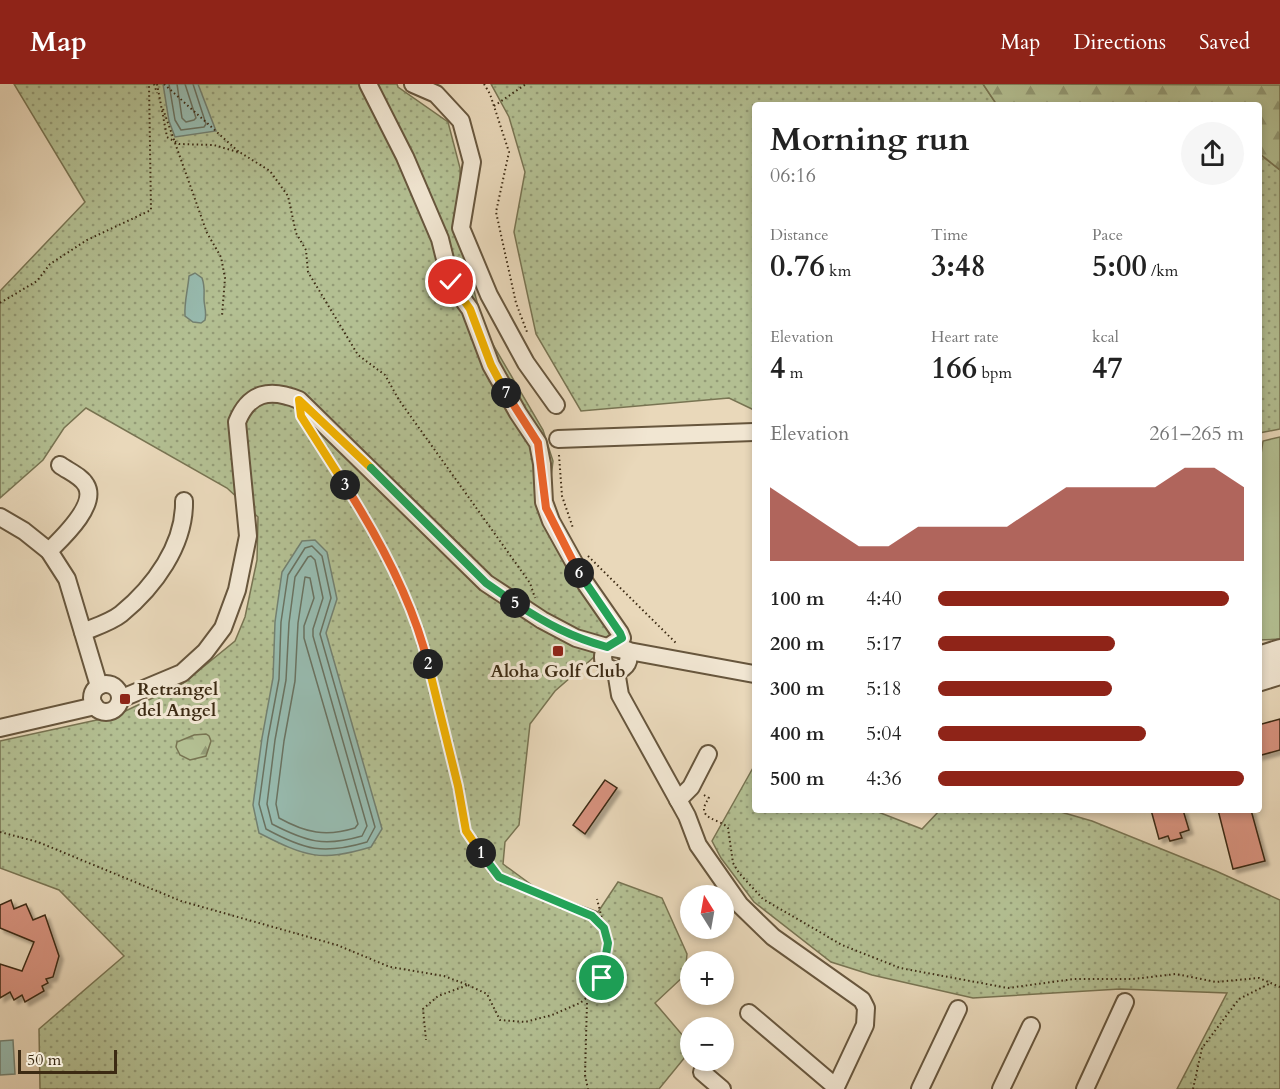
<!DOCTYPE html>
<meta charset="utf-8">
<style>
:root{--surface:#fff;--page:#f6f6f6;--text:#222;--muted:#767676;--accent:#8f2418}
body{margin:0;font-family:Cardo,serif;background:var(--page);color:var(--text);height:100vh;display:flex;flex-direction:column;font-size:22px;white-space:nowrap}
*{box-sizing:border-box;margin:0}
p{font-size:20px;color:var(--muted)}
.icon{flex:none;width:33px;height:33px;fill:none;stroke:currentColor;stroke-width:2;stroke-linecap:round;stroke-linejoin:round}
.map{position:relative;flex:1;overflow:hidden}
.drawer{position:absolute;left:752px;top:18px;width:510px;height:711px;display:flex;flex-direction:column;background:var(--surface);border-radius:6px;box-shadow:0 3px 9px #0003}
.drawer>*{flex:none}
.needle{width:39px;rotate:349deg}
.tools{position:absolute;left:680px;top:801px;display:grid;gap:12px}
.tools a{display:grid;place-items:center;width:54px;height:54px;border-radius:50%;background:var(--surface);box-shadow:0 3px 9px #0003;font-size:30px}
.scale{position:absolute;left:18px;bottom:15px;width:99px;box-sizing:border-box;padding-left:6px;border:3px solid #3c2a13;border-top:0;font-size:16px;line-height:21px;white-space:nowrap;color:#3c2a13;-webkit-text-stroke:4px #f1e6d2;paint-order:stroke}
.pin{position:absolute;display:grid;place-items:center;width:51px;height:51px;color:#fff;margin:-26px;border:3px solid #fff;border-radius:50%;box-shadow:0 2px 6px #0007}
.km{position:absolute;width:30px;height:30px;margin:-15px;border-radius:50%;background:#222;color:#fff;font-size:16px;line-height:30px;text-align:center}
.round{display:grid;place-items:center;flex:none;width:63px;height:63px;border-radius:32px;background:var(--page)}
.summary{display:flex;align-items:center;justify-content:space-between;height:102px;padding:0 18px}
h1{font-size:33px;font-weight:800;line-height:45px}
.stats{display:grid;grid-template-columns:repeat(3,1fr);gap:9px;height:102px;padding:6px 18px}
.stats div{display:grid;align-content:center}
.stats b{font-size:30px;font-weight:800}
.stats small{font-size:16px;font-weight:400}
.stats p{font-size:16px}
.chart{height:168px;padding:12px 18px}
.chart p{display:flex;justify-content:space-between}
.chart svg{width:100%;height:108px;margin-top:6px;fill:var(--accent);opacity:.7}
ul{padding:0 18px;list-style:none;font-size:20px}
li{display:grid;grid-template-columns:96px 72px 1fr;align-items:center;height:45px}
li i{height:15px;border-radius:8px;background:var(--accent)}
header{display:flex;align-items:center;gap:36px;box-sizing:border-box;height:84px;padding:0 30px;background:var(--accent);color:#fff}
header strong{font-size:28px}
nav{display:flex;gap:33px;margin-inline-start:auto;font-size:21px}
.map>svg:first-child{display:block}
.grass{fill:url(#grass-dots);stroke:#787452;stroke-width:1.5}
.forest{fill:url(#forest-firs);stroke:#787452;stroke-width:1.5}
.pitch{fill:#b3bf92;stroke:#787452;stroke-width:1.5}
.water{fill:#97baae;stroke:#738070;stroke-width:1.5}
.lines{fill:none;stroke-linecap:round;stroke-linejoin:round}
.shore{stroke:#6a7260;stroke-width:1.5}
.building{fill:#d7927e;stroke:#3c2a13;stroke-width:1.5;filter:url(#shadow)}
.minor-casing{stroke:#67563d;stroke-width:20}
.path{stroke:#3c2a13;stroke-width:2;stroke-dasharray:1.5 3;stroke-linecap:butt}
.minor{stroke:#f1e6d2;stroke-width:16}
.split-1-casing{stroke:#fff;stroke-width:12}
.split-2-casing{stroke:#fff;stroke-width:12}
.split-3-casing{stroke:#fff;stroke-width:12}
.split-4-casing{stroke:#fff;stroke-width:12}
.split-5-casing{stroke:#fff;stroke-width:12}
.split-6-casing{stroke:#fff;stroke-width:12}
.split-7-casing{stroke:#fff;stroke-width:12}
.split-8-casing{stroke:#fff;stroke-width:12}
.split-1{stroke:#22a559;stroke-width:8}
.split-2{stroke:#f5b400;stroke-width:8}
.split-3{stroke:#f0652b;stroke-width:8}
.split-4{stroke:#f5b400;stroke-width:8}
.split-5{stroke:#22a559;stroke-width:8}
.split-6{stroke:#22a559;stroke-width:8}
.split-7{stroke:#f0652b;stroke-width:8}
.split-8{stroke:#f5b400;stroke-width:8}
.poi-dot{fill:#8f2418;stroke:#f1e6d2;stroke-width:2}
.labels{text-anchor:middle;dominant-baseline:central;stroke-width:6;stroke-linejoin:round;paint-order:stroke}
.poi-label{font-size:18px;font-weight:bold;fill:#3c2a13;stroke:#f1e6d2}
</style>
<header>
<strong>Map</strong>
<nav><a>Map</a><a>Directions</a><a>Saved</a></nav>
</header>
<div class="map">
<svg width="1280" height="1005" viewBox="0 0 1280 1005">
<defs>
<pattern id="grass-dots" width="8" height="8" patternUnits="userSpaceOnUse" patternTransform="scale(1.5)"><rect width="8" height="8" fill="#b3bf92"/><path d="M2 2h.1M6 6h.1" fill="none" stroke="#939b76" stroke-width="1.8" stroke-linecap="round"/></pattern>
<pattern id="forest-firs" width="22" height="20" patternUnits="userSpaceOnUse" patternTransform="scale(1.5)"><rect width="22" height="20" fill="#b3bf92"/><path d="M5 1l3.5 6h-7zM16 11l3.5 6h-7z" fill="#939b76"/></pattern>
<filter id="shadow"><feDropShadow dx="4" dy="4" stdDeviation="1.5" flood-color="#0004"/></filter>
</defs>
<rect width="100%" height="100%" fill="#e9d8ba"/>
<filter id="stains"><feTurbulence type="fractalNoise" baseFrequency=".00333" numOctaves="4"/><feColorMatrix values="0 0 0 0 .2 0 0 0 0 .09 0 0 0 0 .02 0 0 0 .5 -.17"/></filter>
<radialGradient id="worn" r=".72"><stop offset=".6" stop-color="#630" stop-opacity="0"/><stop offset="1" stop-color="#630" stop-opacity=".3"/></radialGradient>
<g class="grass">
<path d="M 14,0 L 397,0 L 398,3 L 448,38 L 460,84 L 462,163 L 485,247 L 543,346 L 553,377 L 546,433 L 617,553 L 555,607 L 530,640 L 519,741 L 505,758 L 503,780 L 540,807 L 598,828 L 618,798 L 662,814 L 687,870 L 685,891 L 655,919 L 690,960 L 690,967 L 659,1005 L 40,1005 L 39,945 L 124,872 L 59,806 L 0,784 L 0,657 L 115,632 L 182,600 L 235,557 L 245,533 L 257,476 L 258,433 L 227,404 L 86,324 L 64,344 L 43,376 L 0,414 L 0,207 L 85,118 Z"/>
<path d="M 491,0 L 983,0 L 997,21 L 754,21 L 754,326 L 729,314 L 581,327 L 536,250 L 514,148 L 525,88 L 509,33 Z"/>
<path d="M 1258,69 L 1280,86 L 1280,345 L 1259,349 Z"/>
<path d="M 754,682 L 754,726 L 873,726 L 922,745 L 940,726 L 1054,726 L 1092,737 L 1216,787 L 1280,816 L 1280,1005 L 1177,1005 L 1227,909 L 1120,905 L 973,914 L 872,891 L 831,878 L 754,818 L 721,774 L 712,757 Z"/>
</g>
<g class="forest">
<path d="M 983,0 L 1280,1 L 1280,86 L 1259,69 L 1258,21 L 997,21 Z"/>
<path d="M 206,650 L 209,652 L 211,657 L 206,672 L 190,676 L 180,671 L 176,663 L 177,658 L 194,651 Z"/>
</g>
<path class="pitch" d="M 1280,353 L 1280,555 L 1259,556 L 1258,391 L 1263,357 Z"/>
<g class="water">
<path d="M 163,0 L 198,0 L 216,47 L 175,53 L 169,37 Z"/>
<path d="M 195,189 L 202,194 C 205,202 204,207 204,215 C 204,222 207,228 205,236 L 201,239 L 193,238 L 185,232 C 184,219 188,205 189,192 Z"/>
<path d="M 315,456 L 327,468 L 337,515 L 326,549 L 382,745 L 371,763 C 320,778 306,773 259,749 L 253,721 L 262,654 L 273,594 L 275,538 L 282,488 L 302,457 Z"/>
<path d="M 13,956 L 15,990 L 0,991 L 0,957 Z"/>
</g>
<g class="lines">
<g class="shore">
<path d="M 169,0 L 175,36 L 181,46 L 204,43 L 206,40 L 193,0"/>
<path d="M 177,0 L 182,34 L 186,38 L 194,36 L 196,34 L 185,0"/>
<path d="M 312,462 L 322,472 L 331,514 L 320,550 L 375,743 L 367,758 C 323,771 305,766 266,745 L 259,720 L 268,654 L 279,595 L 281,538 L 288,491 L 305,464 Z"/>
<path d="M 311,472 L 315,476 L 323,514 L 313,545 L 313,552 L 367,742 L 362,752 C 324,763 307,758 272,740 L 267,720 L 275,656 L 286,596 L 289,539 L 295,493 L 308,473 Z"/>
<path d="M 305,493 L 310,494 L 314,514 L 304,542 L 304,554 L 358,740 L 355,744 C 326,753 306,749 279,734 L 276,720 L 284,657 L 295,597 L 298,539 Z"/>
</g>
</g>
<g class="building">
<path d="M 1280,635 L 1280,666 L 1258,672 L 1258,641 Z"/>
<path d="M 605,696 L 617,704 L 585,750 L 573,741 Z"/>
<path d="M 1151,726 L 1183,726 L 1189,746 L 1180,749 L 1182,754 L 1170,757 L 1168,752 L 1159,755 Z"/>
<path d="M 1218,726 L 1251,726 L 1265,777 L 1233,785 Z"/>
<path d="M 11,816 L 14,825 L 26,820 L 33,836 L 45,831 L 59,872 L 53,893 L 46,895 L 48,899 L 42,902 L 44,907 L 25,918 L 22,911 L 14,916 L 10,908 L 0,914 L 0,880 L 22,887 L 34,858 L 0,844 L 0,821 Z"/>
</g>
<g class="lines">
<defs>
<g id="minor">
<path d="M 368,0 L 405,73 L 440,155 L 451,199 L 470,225 L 491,281 L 518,329 L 538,359 L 542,380 L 544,418 L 551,437 L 586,500 L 620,549 L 622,554 C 610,561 597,567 606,583 L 616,587 C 627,584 631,577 627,566"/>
<path d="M 413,0 L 436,10 L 461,37 L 472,78 L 461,144 L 489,211 L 526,279 L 556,321"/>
<path d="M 558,355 L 754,348"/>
<path d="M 0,433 L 24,447 L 49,467 L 67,495 L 99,602"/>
<path d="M 49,467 C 62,454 98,421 86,401 C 81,392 68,387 60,381"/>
<path d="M 83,548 C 95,543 111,538 121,530 C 154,503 185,461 184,417"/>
<path d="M 1258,571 L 1280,564"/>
<path d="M 1258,585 L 1280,578"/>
<path d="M 616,587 L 620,611 L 687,732 L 698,761 L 740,821 L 773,853 L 862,916 L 866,924 L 865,941 L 835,1005"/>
<path d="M 1258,599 L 1280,592"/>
<circle cx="106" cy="614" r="14"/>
<path d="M 120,615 L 182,589 L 205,568 L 223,544 L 237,506 L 248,452 L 237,338 C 249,308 270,304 299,316 L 486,499 L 542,536 L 576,554 L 607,563 L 754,590"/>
<path d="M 0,644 L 95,622"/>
<path d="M 678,716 L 691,703 L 708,670"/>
<path d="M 749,929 L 836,1003"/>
<path d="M 702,988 L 722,1005"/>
<path d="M 920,1005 L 958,925"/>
<path d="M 1001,1005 L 1031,942"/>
<path d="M 1085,1005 L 1125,918"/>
</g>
</defs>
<use href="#minor" class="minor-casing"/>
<g class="path">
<path d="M 154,0 L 157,9"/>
<path d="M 157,0 L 167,53 L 179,60 L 214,61 L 241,69 L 270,87 L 288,112 L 296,149 L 306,166 L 308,188 L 358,271 L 385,291 L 399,316 L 530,499 L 535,514"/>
<path d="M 164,0 L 240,69"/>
<path d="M 484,0 L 490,10 L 509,68 L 496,128 L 516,219 L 527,248"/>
<path d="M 494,22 L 526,0"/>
<path d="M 163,25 L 207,149 L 221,173 L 225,194 L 222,232"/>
<path d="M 0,219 L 37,197 L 50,180 L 87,156 L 151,126 L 149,0"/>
<path d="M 315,353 L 377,450 L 422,553 L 458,702 L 466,748 L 499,793 L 592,832 L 604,844"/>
<path d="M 559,371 L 562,412 L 573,444"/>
<path d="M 588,472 L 676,559"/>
<path d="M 704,711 L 709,714 C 693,736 720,734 728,744 L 733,779 L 739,789 L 763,815 L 842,861 L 900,884 L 1008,904 L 1074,895 L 1133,895 L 1176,890 L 1216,898 L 1259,894 L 1280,903"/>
<path d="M 0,748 L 38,758 L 181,817 L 337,861 L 390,883 L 444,892 L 468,901 L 438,912 L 423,925 L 426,956"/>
<path d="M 468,901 L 487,910 L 500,936 L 525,938 L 552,931 L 580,919 L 594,908 L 602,894 L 608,859 L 597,815"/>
<path d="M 587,919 L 585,991 L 588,1005"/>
<path d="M 1193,1005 L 1202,964 L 1239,915 L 1271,899"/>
</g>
<use href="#minor" class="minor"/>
</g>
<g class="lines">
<defs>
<path id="split-1" d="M 481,769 L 499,793 L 592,832 L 604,844 L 608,859 L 602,894"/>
<path id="split-2" d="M 428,580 L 458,702 L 466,747 L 481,769"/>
<path id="split-3" d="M 345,401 C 380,456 413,517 428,580"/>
<path id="split-4" d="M 345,401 L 301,332 L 299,316 L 371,384"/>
<path id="split-5" d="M 371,384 L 486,499 L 515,519"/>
<path id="split-6" d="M 515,519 C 547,540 571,553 607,563 L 622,554 L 620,549 L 579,489"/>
<path id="split-7" d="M 506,309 L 538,359 L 546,424 L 579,489"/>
<path id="split-8" d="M 451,198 L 470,225 L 491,281 L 506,309"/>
</defs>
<use href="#split-1" class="split-1-casing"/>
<use href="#split-2" class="split-2-casing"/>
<use href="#split-3" class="split-3-casing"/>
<use href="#split-4" class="split-4-casing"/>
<use href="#split-5" class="split-5-casing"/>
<use href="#split-6" class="split-6-casing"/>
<use href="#split-7" class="split-7-casing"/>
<use href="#split-8" class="split-8-casing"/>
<use href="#split-1" class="split-1"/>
<use href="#split-2" class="split-2"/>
<use href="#split-3" class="split-3"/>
<use href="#split-4" class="split-4"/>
<use href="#split-5" class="split-5"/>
<use href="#split-6" class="split-6"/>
<use href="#split-7" class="split-7"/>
<use href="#split-8" class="split-8"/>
</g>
<g class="poi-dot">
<rect x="552" y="561" width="12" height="12" rx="3"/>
<rect x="119" y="609" width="12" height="12" rx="3"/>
</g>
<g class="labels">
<g class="poi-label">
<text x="558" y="587">Aloha Golf Club</text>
<text x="137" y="605" text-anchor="start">Retrangel<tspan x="137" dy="21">del Angel</tspan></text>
</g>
</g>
<rect width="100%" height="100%" filter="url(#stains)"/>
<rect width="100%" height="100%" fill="url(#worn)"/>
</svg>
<div class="tools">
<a><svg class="needle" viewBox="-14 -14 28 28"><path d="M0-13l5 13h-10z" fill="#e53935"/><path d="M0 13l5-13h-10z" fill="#767676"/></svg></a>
<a>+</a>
<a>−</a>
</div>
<div class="scale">50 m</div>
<div class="pin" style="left:602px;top:894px;background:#1e9e55"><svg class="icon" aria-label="arrive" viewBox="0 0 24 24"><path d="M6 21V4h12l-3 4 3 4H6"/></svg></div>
<div class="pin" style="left:451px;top:198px;background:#d93025"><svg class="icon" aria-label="check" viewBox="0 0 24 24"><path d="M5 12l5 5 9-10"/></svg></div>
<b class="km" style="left:481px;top:769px">1</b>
<b class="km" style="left:428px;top:580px">2</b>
<b class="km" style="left:345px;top:401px">3</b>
<b class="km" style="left:515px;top:519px">5</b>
<b class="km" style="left:579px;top:489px">6</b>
<b class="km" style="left:506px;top:309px">7</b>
<section class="drawer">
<div class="summary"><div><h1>Morning run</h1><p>06:16</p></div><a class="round"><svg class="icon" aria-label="share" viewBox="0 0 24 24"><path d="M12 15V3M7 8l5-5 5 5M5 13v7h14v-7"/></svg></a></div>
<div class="stats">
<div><p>Distance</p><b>0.76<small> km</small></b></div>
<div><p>Time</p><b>3:48</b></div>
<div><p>Pace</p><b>5:00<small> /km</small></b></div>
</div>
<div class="stats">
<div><p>Elevation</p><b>4<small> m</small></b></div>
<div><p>Heart rate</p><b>166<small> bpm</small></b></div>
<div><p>kcal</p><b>47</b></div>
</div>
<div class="chart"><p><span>Elevation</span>261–265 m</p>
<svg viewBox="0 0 160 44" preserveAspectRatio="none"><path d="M0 44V14L10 22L20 30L30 38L40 38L50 30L60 30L70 30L80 30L90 22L100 14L110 14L120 14L130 14L140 6L150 6L160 14V44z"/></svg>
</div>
<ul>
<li><b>100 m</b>4:40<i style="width:95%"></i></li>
<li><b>200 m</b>5:17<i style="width:58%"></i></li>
<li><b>300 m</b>5:18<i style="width:57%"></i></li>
<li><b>400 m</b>5:04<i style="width:68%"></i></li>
<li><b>500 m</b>4:36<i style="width:100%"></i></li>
</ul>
</section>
</div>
